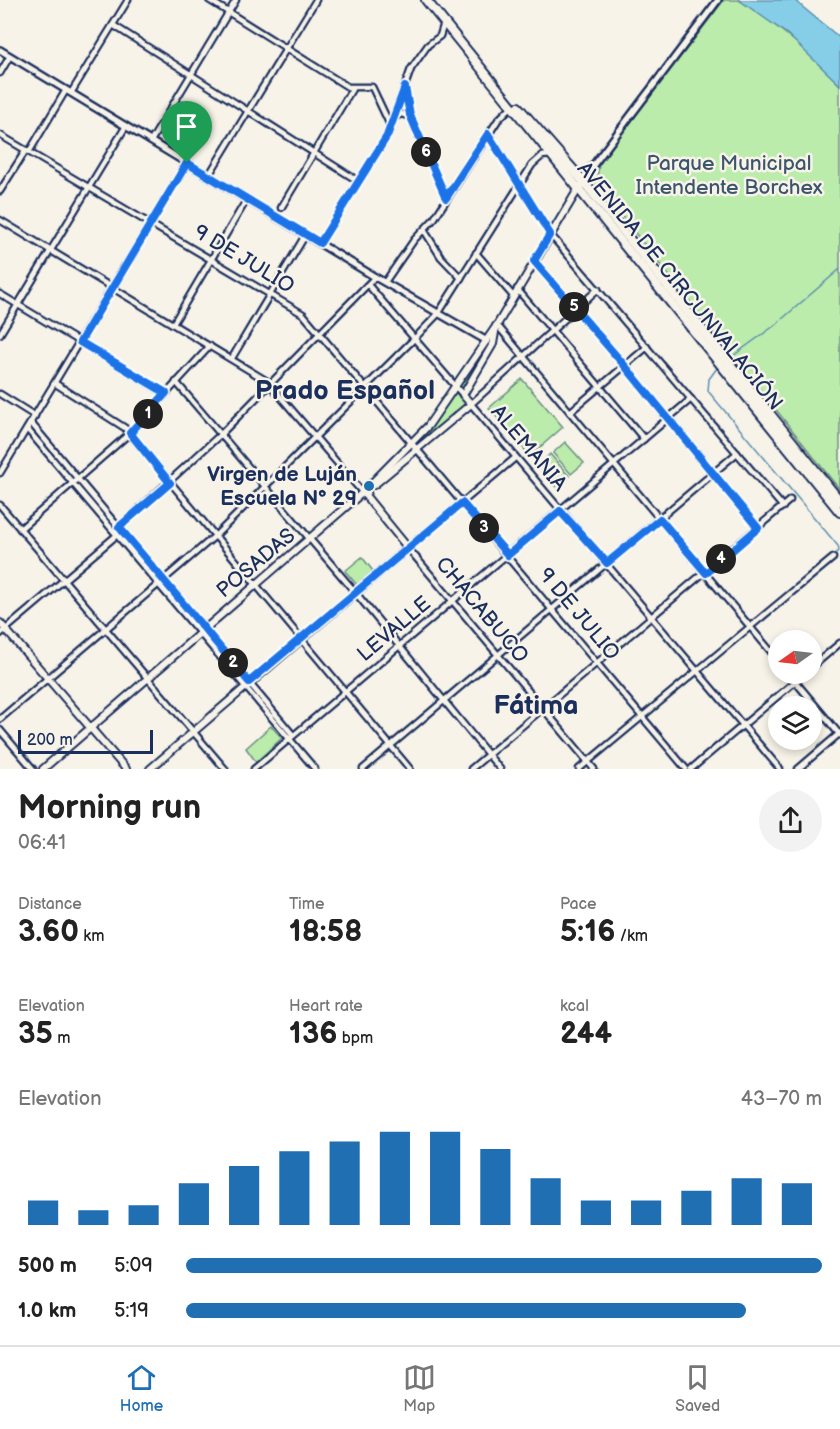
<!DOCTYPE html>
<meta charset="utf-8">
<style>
:root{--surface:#fff;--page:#f2f2f2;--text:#222;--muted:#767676;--line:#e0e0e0;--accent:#1f6fb2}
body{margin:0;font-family:"Balsamiq Sans",sans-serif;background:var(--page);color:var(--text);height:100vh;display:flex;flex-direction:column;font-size:22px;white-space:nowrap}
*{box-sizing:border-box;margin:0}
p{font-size:20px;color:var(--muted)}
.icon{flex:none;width:33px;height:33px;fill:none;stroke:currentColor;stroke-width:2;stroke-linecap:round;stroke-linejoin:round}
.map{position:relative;height:769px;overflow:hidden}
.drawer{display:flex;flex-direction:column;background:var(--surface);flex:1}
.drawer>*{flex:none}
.needle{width:39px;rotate:256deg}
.tools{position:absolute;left:768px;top:630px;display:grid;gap:12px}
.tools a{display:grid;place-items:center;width:54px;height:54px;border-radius:50%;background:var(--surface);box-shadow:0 3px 9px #0003;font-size:30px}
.scale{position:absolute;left:18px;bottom:15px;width:135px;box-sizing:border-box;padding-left:6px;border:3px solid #1b2f5e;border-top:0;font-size:16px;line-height:21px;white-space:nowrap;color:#1b2f5e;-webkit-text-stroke:4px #f7f3e8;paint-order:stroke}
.pin{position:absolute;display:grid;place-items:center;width:51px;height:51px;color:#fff;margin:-62px -26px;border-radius:50% 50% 50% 0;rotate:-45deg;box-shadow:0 0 6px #0007}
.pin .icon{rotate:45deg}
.km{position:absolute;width:30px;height:30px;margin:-15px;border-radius:50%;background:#222;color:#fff;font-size:16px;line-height:30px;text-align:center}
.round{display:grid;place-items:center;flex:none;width:63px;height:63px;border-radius:32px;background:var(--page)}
.overview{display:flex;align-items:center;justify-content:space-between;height:102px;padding:0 18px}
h1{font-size:33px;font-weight:700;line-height:45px}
.metrics{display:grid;grid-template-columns:repeat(3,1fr);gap:9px;height:102px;padding:6px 18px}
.metrics div{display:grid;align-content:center}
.metrics b{font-size:30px;font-weight:700}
.metrics small{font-size:16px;font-weight:400}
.metrics p{font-size:16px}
.chart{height:168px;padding:12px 18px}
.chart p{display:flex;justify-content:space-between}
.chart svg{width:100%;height:108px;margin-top:6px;stroke:var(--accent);stroke-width:6}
ul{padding:0 18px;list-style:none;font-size:20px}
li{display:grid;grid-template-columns:96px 72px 1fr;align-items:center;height:45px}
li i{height:15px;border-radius:8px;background:var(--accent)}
.tabs{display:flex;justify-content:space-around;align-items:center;height:84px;border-top:2px solid var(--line);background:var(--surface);font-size:16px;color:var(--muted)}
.tabs a{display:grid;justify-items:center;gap:3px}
.tabs .on{color:var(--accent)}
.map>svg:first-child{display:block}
.green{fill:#bbecab;stroke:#6b8e84;stroke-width:1.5}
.water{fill:#86cee7;stroke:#5b8eb0;stroke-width:1.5}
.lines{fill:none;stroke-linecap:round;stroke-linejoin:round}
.stream{stroke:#5b8eb0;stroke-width:1.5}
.minor-casing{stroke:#1b2f5e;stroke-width:9}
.tertiary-casing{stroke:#1b2f5e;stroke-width:10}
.secondary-casing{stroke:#1b2f5e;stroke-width:10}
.trunk-casing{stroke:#1b2f5e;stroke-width:12}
.minor{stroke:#f7f3e8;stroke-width:4.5}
.tertiary{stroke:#f7f3e8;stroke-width:5}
.secondary{stroke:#f7f3e8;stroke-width:6}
.trunk{stroke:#f7f3e8;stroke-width:8}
.route-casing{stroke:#fff;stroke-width:12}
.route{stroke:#1a73e8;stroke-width:8}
.poi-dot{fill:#1f6fb2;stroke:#f7f3e8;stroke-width:2}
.labels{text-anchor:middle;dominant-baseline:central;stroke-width:5;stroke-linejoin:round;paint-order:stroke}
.park-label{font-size:21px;fill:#3b556d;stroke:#f7f3e8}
.street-label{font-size:21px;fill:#1b2f5e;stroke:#f7f3e8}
.poi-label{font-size:21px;font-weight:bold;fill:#1b2f5e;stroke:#f7f3e8;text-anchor:end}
.district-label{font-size:27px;font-weight:bold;fill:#1b2f5e;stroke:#f7f3e8}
</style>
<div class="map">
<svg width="840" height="769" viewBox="0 0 840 769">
<rect width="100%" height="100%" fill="#f7f3e8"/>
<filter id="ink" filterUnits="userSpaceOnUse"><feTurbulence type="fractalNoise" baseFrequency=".0167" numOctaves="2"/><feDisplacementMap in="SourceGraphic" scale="12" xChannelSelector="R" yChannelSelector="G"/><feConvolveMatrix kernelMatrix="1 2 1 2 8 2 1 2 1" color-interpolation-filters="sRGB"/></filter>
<g filter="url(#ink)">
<g class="green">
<path d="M 724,0 L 739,0 L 752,7 L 802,47 L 840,85 L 840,490 L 596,184 L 599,165 L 608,152 Z"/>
<path d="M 495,339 L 463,395 L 471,404 L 373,486 L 433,419 L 486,342 Z"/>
<path d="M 522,379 L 563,427 L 530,456 L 489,408 Z"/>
<path d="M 565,442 L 584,463 L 571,474 L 553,453 Z"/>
<path d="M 550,454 L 569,476 L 556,487 L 538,466 Z"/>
<path d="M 362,557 L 373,571 L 357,585 L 345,571 Z"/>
<path d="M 271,726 L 282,738 L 256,762 L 246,748 Z"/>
</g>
<path class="water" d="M 739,0 L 794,0 L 840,38 L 840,85 L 787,34 Z"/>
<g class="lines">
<g class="stream">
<path d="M 730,358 L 774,326 L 840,269"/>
<path d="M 717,368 L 709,379 L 708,391 L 838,546 L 839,550 L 834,555"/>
</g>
<defs>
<g id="minor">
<path d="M 209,0 L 348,87 L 372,87 L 390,125"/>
<path d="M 113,25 L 358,181"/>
<path d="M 0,73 L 10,56"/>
<path d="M 405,92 L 410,115 L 446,198"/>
<path d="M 71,93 L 128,0"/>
<path d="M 394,117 L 402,114 L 411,117"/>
<path d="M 488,134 L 550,234 L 783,507"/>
<path d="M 0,135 L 303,314 L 686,769"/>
<path d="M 151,141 L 236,0"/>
<path d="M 29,152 L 66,90"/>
<path d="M 209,175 L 316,0"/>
<path d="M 0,191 L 26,150"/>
<path d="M 281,208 L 352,89"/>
<path d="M 0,220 L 267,381 L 363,493"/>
<path d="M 424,230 L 441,257 L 461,278"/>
<path d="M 320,243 L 387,136 L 411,69 L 428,45 L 440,36 L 444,23"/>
<path d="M 476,253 L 513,296"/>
<path d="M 534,261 L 625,366 L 758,528"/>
<path d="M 385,282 L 414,240 L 434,219 L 498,120 L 511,107"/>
<path d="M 369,286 L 463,395"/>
<path d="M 517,289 L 644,439"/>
<path d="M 598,289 L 471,404 L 780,769"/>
<path d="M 0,294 L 166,394"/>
<path d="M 173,324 L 247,199"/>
<path d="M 497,325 L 778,660"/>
<path d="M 0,334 L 126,126"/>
<path d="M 232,358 L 306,234"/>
<path d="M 176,382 L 355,592 L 500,769"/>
<path d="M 56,384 L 125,428 L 410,769"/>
<path d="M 0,394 L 35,416"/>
<path d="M 570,412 L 647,347"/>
<path d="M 31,423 L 293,735"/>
<path d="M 27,429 L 315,769"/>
<path d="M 515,458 L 408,548 L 594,769"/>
<path d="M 0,473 L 187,163"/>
<path d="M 0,505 L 225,769"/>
<path d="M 118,528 L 221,434 L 375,277"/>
<path d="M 20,529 L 130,433 L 210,346"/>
<path d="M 0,634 L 117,535"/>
<path d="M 812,667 L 840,643"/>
<path d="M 789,674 L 840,735"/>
<path d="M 0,719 L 215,536 L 415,338 L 438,314 L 532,165 L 542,156 L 551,155"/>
<path d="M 0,730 L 33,769"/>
<path d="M 254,769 L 691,399"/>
<path d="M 363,769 L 737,453"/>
<path d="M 471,769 L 790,500"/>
<path d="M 579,769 L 833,558"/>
<path d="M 691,769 L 804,674"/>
<path d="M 798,769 L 840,733"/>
</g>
<g id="tertiary">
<path d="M 0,50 L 375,277 L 487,341"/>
<path d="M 582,180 L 718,0"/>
</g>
<g id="secondary">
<path d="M 374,485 L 471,404 L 463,395 L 493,344 L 496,326"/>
<path d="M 0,623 L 126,769"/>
<path d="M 43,769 L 362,493 L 428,426 L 497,325 L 580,186"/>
<path d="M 150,769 L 408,548 L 364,494 L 367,492"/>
</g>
<g id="trunk">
<path d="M 426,0 L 840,512"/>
<path d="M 518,107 L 582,180 L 840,501"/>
</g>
</defs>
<use href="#minor" class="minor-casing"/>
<use href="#tertiary" class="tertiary-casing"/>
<use href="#secondary" class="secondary-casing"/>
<use href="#trunk" class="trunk-casing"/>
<use href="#minor" class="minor"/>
<use href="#tertiary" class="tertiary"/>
<use href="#secondary" class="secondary"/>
<use href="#trunk" class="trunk"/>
</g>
</g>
<g class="lines" filter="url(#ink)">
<defs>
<path id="route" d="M 405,87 L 410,115 L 446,198 L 488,134 L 550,234 L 534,261 L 625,366 L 758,528 L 706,573 L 660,519 L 607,563 L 560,511 L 508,555 L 462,503 L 249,682 L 119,527 L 170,483 L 130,433 L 166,393 L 80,342 L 187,163 L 320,243 L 387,136 Z"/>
</defs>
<use href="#route" class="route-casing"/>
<use href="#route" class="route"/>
</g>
<circle class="poi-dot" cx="369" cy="486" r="6"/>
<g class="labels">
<g class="park-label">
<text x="729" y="163">Parque Municipal<tspan x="729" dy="24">Intendente Borchex</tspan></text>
</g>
<g class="street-label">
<text transform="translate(244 259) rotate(31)">9 DE JULIO</text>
<text transform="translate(680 286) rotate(51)">AVENIDA DE CIRCUNVALACIÓN</text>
<text transform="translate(529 448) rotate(50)">ALEMANIA</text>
<text transform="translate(256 563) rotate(-40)">POSADAS</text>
<text transform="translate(482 610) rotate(50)">CHACABUCO</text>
<text transform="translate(579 614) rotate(50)">9 DE JULIO</text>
<text transform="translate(394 629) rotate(-40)">LEVALLE</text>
</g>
<g class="poi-label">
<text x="357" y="474">Virgen de Luján<tspan x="357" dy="24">Escuela Nº 29</tspan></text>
</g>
<g class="district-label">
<text x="345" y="391">Prado Español</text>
<text x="536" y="706">Fátima</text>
</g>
</g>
</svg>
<div class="tools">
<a><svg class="needle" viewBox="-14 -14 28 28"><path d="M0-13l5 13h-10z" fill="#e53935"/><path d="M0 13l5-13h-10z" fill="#767676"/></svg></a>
<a><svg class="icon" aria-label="layers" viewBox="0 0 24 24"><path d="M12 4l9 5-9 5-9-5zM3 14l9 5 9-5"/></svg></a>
</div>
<div class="scale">200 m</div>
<div class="pin" style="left:187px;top:163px;background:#1e9e55"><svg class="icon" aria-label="arrive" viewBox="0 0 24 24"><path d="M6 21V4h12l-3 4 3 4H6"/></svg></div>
<b class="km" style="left:148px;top:414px">1</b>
<b class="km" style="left:233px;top:663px">2</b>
<b class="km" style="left:484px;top:528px">3</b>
<b class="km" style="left:721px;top:559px">4</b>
<b class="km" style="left:574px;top:307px">5</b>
<b class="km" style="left:426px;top:152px">6</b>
</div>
<section class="drawer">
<div class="overview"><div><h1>Morning run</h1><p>06:41</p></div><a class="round"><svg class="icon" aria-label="share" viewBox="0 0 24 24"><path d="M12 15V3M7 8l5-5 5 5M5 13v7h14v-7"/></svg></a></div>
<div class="metrics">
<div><p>Distance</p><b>3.60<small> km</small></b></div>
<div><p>Time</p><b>18:58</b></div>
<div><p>Pace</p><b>5:16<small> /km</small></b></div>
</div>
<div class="metrics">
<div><p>Elevation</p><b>35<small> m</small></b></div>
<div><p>Heart rate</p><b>136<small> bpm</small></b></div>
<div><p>kcal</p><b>244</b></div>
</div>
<div class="chart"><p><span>Elevation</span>43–70 m</p>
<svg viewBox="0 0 160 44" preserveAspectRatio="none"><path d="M5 44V34M15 44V38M25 44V36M35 44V27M45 44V20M55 44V14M65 44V10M75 44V6M85 44V6M95 44V13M105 44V25M115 44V34M125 44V34M135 44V30M145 44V25M155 44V27"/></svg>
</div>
<ul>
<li><b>500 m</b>5:09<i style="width:100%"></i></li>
<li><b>1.0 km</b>5:19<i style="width:88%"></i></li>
</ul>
</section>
<nav class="tabs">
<a class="on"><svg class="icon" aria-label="home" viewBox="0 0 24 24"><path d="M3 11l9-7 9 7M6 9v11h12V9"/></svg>Home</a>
<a><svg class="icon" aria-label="map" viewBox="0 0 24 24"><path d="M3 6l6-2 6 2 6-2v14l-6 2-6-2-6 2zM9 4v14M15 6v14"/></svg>Map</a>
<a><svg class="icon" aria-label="saved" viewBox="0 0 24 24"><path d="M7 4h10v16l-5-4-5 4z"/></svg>Saved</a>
</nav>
